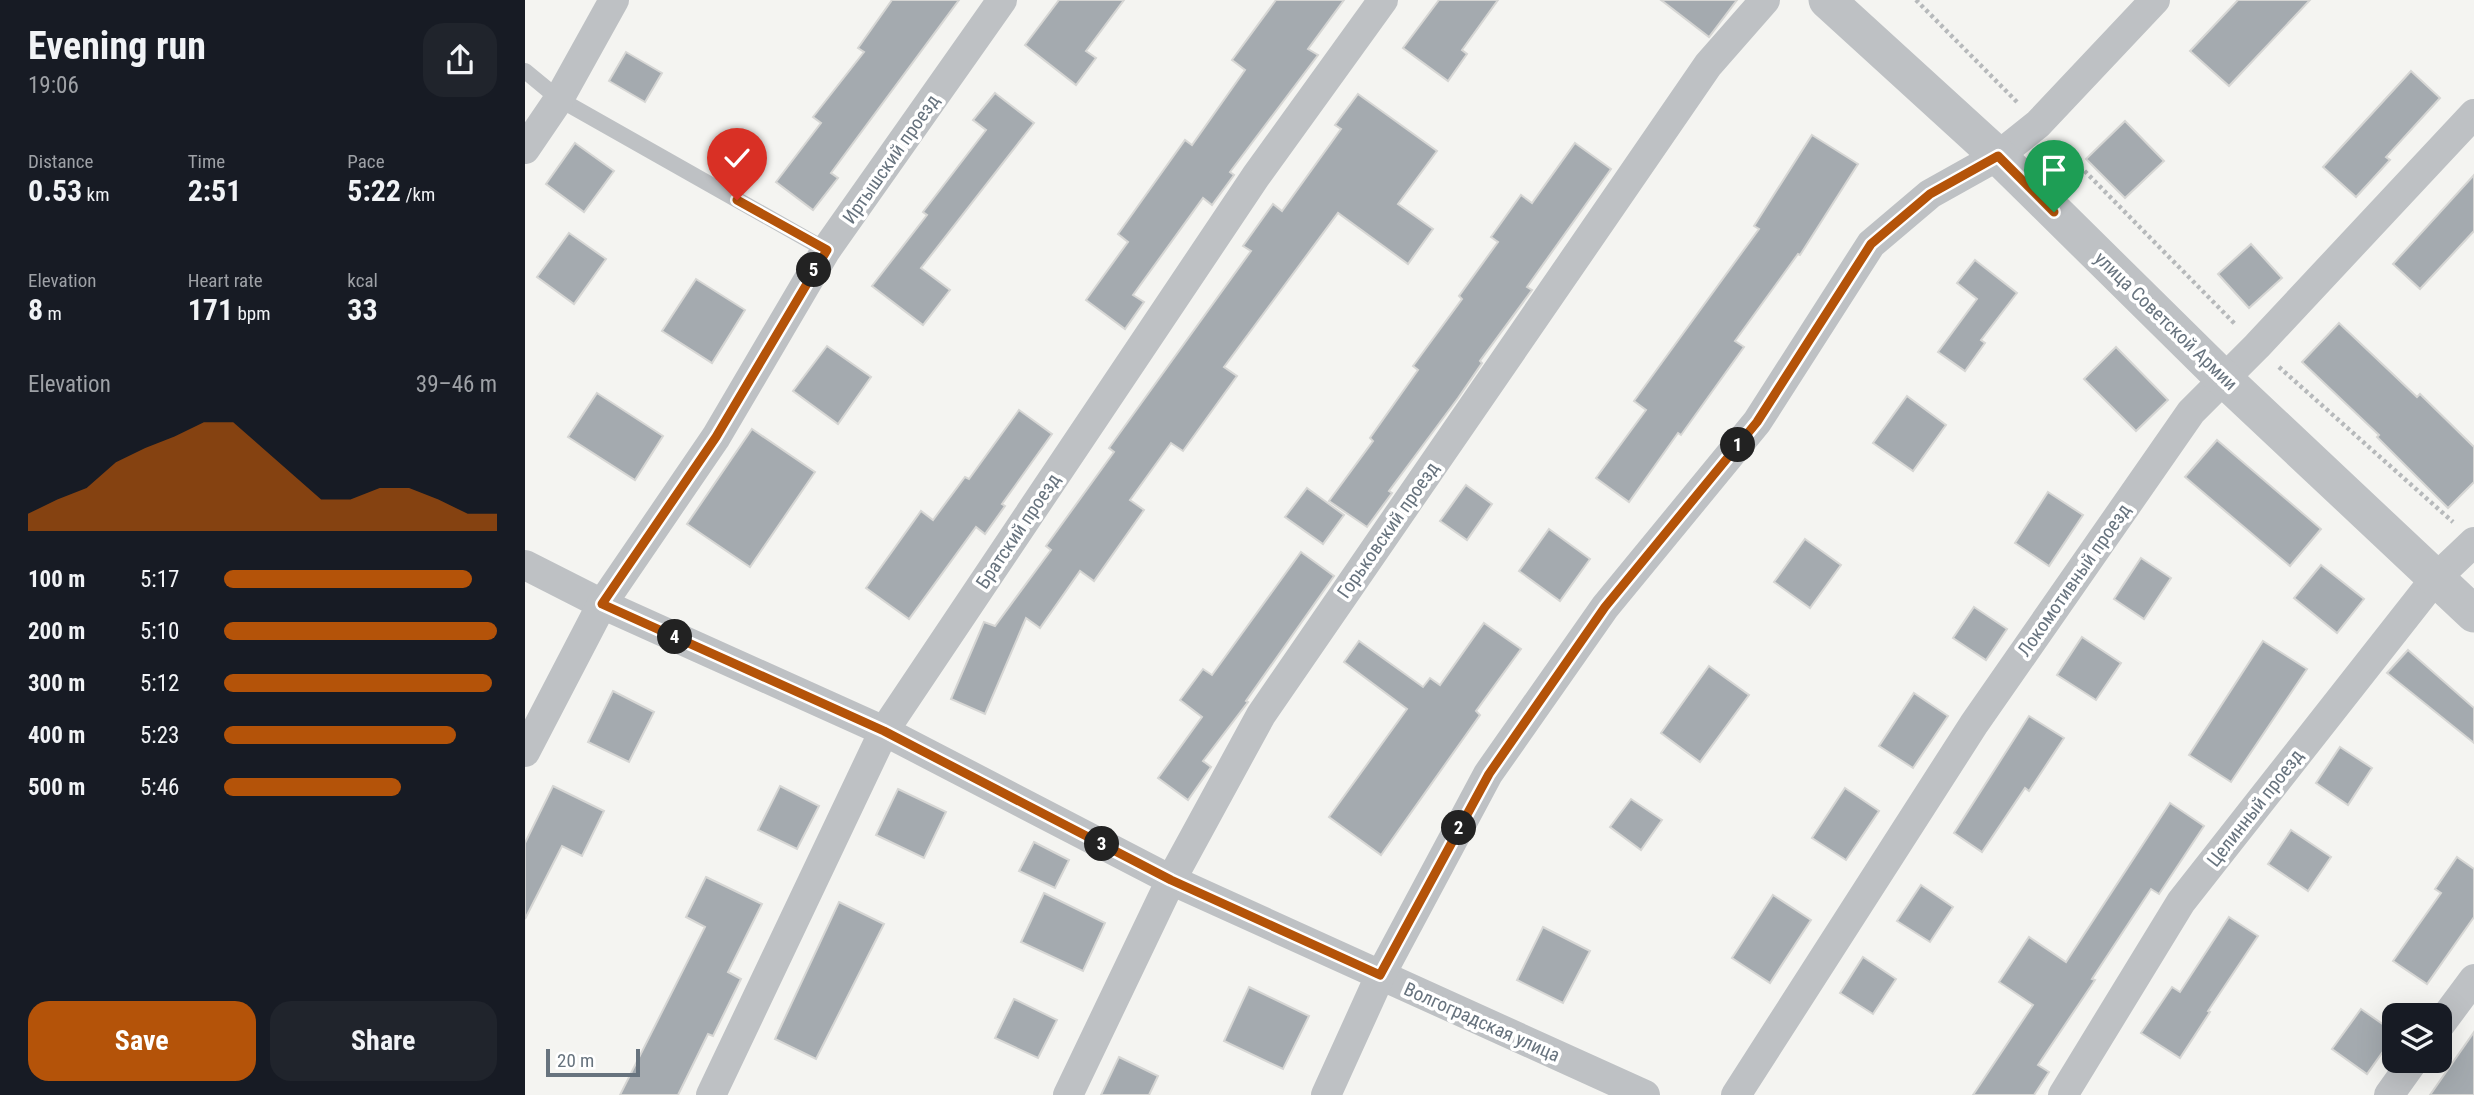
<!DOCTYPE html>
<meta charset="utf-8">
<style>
:root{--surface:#171b24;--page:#20242c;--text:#f1f3f6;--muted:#9ea1a6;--accent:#b45309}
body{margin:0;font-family:"Roboto Condensed",sans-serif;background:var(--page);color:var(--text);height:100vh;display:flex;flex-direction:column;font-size:26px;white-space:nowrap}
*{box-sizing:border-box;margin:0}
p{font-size:23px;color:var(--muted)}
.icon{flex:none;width:38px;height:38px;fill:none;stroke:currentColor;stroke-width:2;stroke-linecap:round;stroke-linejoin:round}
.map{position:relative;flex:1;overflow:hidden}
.drawer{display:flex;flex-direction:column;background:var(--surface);width:525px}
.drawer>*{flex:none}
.tools{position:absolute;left:1857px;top:1003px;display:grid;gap:14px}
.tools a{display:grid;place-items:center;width:70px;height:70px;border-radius:14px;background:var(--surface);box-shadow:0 7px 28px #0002;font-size:35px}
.scale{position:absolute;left:21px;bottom:18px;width:94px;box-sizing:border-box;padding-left:7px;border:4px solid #67737e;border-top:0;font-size:19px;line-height:24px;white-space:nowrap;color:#67737e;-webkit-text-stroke:5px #fff;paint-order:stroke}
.pin{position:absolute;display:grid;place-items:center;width:60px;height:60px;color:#fff;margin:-72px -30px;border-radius:50% 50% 50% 0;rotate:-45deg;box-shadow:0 0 7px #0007}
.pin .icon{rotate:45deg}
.km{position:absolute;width:35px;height:35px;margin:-18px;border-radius:50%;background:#222;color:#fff;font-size:19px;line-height:35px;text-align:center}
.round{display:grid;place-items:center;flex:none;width:74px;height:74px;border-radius:21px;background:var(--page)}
.head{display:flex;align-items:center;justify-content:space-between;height:119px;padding:0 28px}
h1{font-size:38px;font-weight:700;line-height:52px}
.figures{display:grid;grid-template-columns:repeat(3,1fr);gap:10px;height:119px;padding:7px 28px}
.figures div{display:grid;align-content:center}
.figures b{font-size:30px;font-weight:700}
.figures small{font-size:19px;font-weight:400}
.figures p{font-size:19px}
.chart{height:196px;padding:14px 28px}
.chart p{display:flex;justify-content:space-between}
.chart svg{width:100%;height:126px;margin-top:7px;fill:var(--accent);opacity:.7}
.action{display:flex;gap:14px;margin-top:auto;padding:14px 28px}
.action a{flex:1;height:80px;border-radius:21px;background:var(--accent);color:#fff;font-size:28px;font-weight:700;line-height:80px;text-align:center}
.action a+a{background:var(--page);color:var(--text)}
ul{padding:0 28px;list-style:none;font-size:23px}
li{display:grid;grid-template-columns:112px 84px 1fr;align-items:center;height:52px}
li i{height:18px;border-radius:9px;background:var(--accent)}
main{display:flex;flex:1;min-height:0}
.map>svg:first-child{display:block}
.building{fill:#a4aaaf;stroke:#d6d6d4;stroke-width:2}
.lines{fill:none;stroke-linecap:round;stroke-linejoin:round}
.path{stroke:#b6b9bb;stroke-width:4.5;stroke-dasharray:3.5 3.5;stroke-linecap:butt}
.service{stroke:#bec1c4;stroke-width:16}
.minor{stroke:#bec1c4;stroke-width:30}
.tertiary{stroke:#bec1c4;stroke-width:37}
.route-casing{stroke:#fff;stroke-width:14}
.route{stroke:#b45309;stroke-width:9}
.labels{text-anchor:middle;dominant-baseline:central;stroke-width:7;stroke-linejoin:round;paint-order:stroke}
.street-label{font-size:19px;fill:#67737e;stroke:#fff}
</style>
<main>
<section class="drawer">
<div class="head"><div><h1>Evening run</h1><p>19:06</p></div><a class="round"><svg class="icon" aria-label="share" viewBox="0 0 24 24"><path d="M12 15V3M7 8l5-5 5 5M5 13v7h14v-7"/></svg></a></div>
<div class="figures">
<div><p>Distance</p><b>0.53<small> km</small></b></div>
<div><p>Time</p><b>2:51</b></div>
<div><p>Pace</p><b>5:22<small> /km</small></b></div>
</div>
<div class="figures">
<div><p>Elevation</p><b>8<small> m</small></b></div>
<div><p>Heart rate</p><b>171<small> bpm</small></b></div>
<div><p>kcal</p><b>33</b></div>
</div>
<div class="chart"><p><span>Elevation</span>39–46 m</p>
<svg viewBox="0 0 160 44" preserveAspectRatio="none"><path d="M0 44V38L10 33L20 29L30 20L40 15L50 11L60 6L70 6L80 15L90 24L100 33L110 33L120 29L130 29L140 33L150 38L160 38V44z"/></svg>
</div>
<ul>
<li><b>100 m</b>5:17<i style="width:91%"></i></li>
<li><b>200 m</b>5:10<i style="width:100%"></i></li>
<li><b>300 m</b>5:12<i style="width:98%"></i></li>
<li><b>400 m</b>5:23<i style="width:85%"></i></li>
<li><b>500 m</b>5:46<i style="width:65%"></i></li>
</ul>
<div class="action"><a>Save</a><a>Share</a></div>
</section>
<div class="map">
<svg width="1949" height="1095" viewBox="0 0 1949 1095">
<rect width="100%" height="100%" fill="#f4f4f1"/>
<g class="building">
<path d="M 367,0 L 434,0 L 306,173 L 313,178 L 288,210 L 251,182 L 296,123 L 288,117 L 339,52 L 333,48 Z"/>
<path d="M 534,0 L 599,0 L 561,51 L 571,58 L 551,85 L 500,45 Z"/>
<path d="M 751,0 L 819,0 L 783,49 L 793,55 L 705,172 L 709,175 L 687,205 L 678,198 L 608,295 L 619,302 L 600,329 L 561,300 L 603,242 L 593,234 L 660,140 L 667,145 L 720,70 L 707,60 Z"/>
<path d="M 914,0 L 973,0 L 937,50 L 942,54 L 923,81 L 878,48 Z"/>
<path d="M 1136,0 L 1212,0 L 1184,37 Z"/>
<path d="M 1713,0 L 1785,0 L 1704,86 L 1665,51 Z"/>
<path d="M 101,52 L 137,73 L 120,102 L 84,81 Z"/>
<path d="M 1886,71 L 1915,98 L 1861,157 L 1865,160 L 1831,197 L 1798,167 Z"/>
<path d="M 470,93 L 509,123 L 396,268 L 425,290 L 398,325 L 347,286 L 402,215 L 398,212 L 461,130 L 448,120 Z"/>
<path d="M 833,94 L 912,151 L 873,204 L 908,229 L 883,264 L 813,213 L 699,367 L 712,376 L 658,451 L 646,443 L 605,500 L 619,510 L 569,581 L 555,571 L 515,628 L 501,618 L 460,714 L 426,699 L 459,622 L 470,626 L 526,550 L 521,546 L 589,452 L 584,448 L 726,251 L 718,246 L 748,204 L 757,211 L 816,129 L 810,125 Z"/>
<path d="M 1600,121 L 1639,161 L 1600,198 L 1561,159 Z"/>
<path d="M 1287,135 L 1333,164 L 1275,255 L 1273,254 L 1210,341 L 1219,347 L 1156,435 L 1153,433 L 1104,502 L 1071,478 L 1121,410 L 1109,401 L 1234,229 L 1229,226 Z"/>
<path d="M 50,143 L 89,171 L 59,212 L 21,184 Z"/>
<path d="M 1050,143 L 1086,169 L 1002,287 L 1007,290 L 955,361 L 957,363 L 933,398 L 864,491 L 867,493 L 842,527 L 804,501 L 848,441 L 845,438 L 893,370 L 888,366 L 937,299 L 934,296 L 973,242 L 966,237 L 996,195 L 1007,203 Z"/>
<path d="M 1949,175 L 1949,231 L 1895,289 L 1868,264 Z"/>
<path d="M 44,233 L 81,259 L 49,304 L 12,277 Z"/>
<path d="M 1726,244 L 1757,278 L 1724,308 L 1693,274 Z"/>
<path d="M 1450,260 L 1492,293 L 1456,340 L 1460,343 L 1440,371 L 1413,352 L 1452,299 L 1432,283 Z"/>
<path d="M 171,279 L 220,310 L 187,363 L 137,331 Z"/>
<path d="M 1814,323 L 1892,397 L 1895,394 L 1949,447 L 1949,482 L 1923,508 L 1852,437 L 1854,435 L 1777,362 Z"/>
<path d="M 302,346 L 346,377 L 313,424 L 268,391 Z"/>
<path d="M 1591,347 L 1643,400 L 1611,431 L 1559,379 Z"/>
<path d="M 72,393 L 138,436 L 110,480 L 43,437 Z"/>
<path d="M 1382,396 L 1421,425 L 1388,471 L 1348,443 Z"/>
<path d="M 494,410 L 527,434 L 477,504 L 480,506 L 460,534 L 451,527 L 384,619 L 341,588 L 396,511 L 408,520 L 440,477 L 444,479 Z"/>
<path d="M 227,429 L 290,472 L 225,567 L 162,524 Z"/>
<path d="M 1692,440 L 1796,529 L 1765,566 L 1660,477 Z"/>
<path d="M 941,485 L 967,504 L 942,540 L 915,521 Z"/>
<path d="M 782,488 L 819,515 L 798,544 L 760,517 Z"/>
<path d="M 1523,492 L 1558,515 L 1524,566 L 1490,543 Z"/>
<path d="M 1024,529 L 1065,559 L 1035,601 L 994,571 Z"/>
<path d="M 1280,539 L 1316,565 L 1285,608 L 1249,582 Z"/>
<path d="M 776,552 L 809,576 L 721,701 L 723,702 L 678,761 L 686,767 L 663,800 L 633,778 L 677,717 L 655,700 L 678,669 L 687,675 Z"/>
<path d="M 1616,558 L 1646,578 L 1619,619 L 1589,599 Z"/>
<path d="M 1796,565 L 1839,599 L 1812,633 L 1769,598 Z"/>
<path d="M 1449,607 L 1482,629 L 1461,660 L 1428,638 Z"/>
<path d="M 959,623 L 996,649 L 951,711 L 955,715 L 856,855 L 804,817 L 882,709 L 819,662 L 834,641 L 898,687 L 905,678 L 915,685 Z"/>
<path d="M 1557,637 L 1596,663 L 1571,700 L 1532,675 Z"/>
<path d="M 1738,641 L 1782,669 L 1706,782 L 1664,755 Z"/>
<path d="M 1883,650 L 1949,708 L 1949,743 L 1862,673 Z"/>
<path d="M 1184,666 L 1224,695 L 1175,762 L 1136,733 Z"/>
<path d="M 88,691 L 129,712 L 104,762 L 63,742 Z"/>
<path d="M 1389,693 L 1423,716 L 1388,768 L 1354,746 Z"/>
<path d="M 1504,716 L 1539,738 L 1504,791 L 1500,788 L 1457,852 L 1429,833 Z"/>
<path d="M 1815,747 L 1847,768 L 1823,805 L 1791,783 Z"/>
<path d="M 28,786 L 79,811 L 57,856 L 37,846 L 0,919 L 0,843 Z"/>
<path d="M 255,786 L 294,806 L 272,849 L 233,830 Z"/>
<path d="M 1320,788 L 1354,811 L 1321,860 L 1287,838 Z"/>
<path d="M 373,789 L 421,812 L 399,858 L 351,835 Z"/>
<path d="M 1106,799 L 1137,820 L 1116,850 L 1085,827 Z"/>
<path d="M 1645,803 L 1679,826 L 1634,894 L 1626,889 L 1567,979 L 1570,980 L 1513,1065 L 1524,1072 L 1509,1095 L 1448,1095 L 1508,1005 L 1474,982 L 1504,937 L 1541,962 Z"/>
<path d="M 1766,830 L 1806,857 L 1783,891 L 1743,864 Z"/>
<path d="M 509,842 L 544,860 L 530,888 L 494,871 Z"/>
<path d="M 1932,857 L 1949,869 L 1949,917 L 1902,984 L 1868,961 L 1916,893 L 1910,889 Z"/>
<path d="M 181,877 L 237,904 L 203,972 L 216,979 L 188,1036 L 183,1034 L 153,1095 L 95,1095 L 180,927 L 161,917 Z"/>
<path d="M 1396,885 L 1428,907 L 1405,942 L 1372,921 Z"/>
<path d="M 519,893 L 580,923 L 558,971 L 496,942 Z"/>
<path d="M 1248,895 L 1286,920 L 1245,983 L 1207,958 Z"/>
<path d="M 314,902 L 359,924 L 291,1059 L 250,1039 Z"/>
<path d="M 1704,917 L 1733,936 L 1683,1011 L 1685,1012 L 1655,1058 L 1616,1033 L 1647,987 L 1655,992 Z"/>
<path d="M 1018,927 L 1065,951 L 1038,1003 L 992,980 Z"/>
<path d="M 1338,957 L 1371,979 L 1348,1014 L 1315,993 Z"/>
<path d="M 724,987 L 784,1016 L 758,1069 L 699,1041 Z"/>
<path d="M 489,999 L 532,1020 L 513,1058 L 470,1038 Z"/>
<path d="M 1836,1009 L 1869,1032 L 1869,1036 L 1842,1074 L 1807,1049 Z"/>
<path d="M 1949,1032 L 1949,1095 L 1905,1095 Z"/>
<path d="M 594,1057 L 633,1076 L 624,1095 L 576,1095 Z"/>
</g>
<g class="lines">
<g class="path">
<path d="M 1391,0 L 1492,102"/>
<path d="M 1535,146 L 1710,324"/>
<path d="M 1754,367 L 1928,522"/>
</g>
<path class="service" d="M 0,71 L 34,99 L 301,250"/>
<g class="minor">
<path d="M 0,149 L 34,99 L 89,0"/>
<path d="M 0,565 L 77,604 L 359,731 L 646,880 L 1120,1095"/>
<path d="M 0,752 L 77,604 L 191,437 L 301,250 L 477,0"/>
<path d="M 1914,1026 L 1949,979"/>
<path d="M 186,1095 L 359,731 L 731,176 L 858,0"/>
<path d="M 543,1095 L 646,880 L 736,715 L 1183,65 L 1240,0"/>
<path d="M 801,1095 L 855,976 L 963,774 L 1080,607 L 1232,422 L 1346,244 L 1405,194 L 1473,156 L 1513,124 L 1630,0"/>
<path d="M 1211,1095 L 1449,724 L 1666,412 L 1732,346 L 1949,114"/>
<path d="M 1538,1095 L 1656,902 L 1910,579 L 1949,542"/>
<path d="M 1864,1095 L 1889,1060"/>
</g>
<path class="tertiary" d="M 1302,0 L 1473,156 L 1698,378 L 1949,614"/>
</g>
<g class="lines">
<defs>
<path id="route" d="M 212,200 L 302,250 L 191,437 L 77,604 L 359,731 L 646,880 L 855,975 L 964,774 L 1080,607 L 1232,422 L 1346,244 L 1405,194 L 1473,156 L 1529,212"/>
</defs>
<use href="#route" class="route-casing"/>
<use href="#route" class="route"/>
</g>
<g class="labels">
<g class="street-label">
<text transform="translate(366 159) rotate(-55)">Иртышский проезд</text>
<text transform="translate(1641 321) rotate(44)">улица Советской Армии</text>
<text transform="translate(863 530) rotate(-55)">Горьковский проезд</text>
<text transform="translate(493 531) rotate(-56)">Братский проезд</text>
<text transform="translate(1549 580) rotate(-55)">Локомотивный проезд</text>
<text transform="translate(1730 808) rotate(-52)">Целинный проезд</text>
<text transform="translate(957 1022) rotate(24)">Волгоградская улица</text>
</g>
</g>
</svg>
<div class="tools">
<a><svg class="icon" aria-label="layers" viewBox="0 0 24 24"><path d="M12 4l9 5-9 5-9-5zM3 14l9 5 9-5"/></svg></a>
</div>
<div class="scale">20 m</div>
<div class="pin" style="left:1529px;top:212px;background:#1e9e55"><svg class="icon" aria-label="arrive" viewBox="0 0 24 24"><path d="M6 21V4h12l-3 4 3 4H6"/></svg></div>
<div class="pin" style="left:212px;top:200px;background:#d93025"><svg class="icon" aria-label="check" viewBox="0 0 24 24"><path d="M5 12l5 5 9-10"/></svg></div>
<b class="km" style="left:1213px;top:445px">1</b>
<b class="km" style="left:934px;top:828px">2</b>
<b class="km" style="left:577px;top:844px">3</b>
<b class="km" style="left:150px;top:637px">4</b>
<b class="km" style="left:289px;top:270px">5</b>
</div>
</main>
